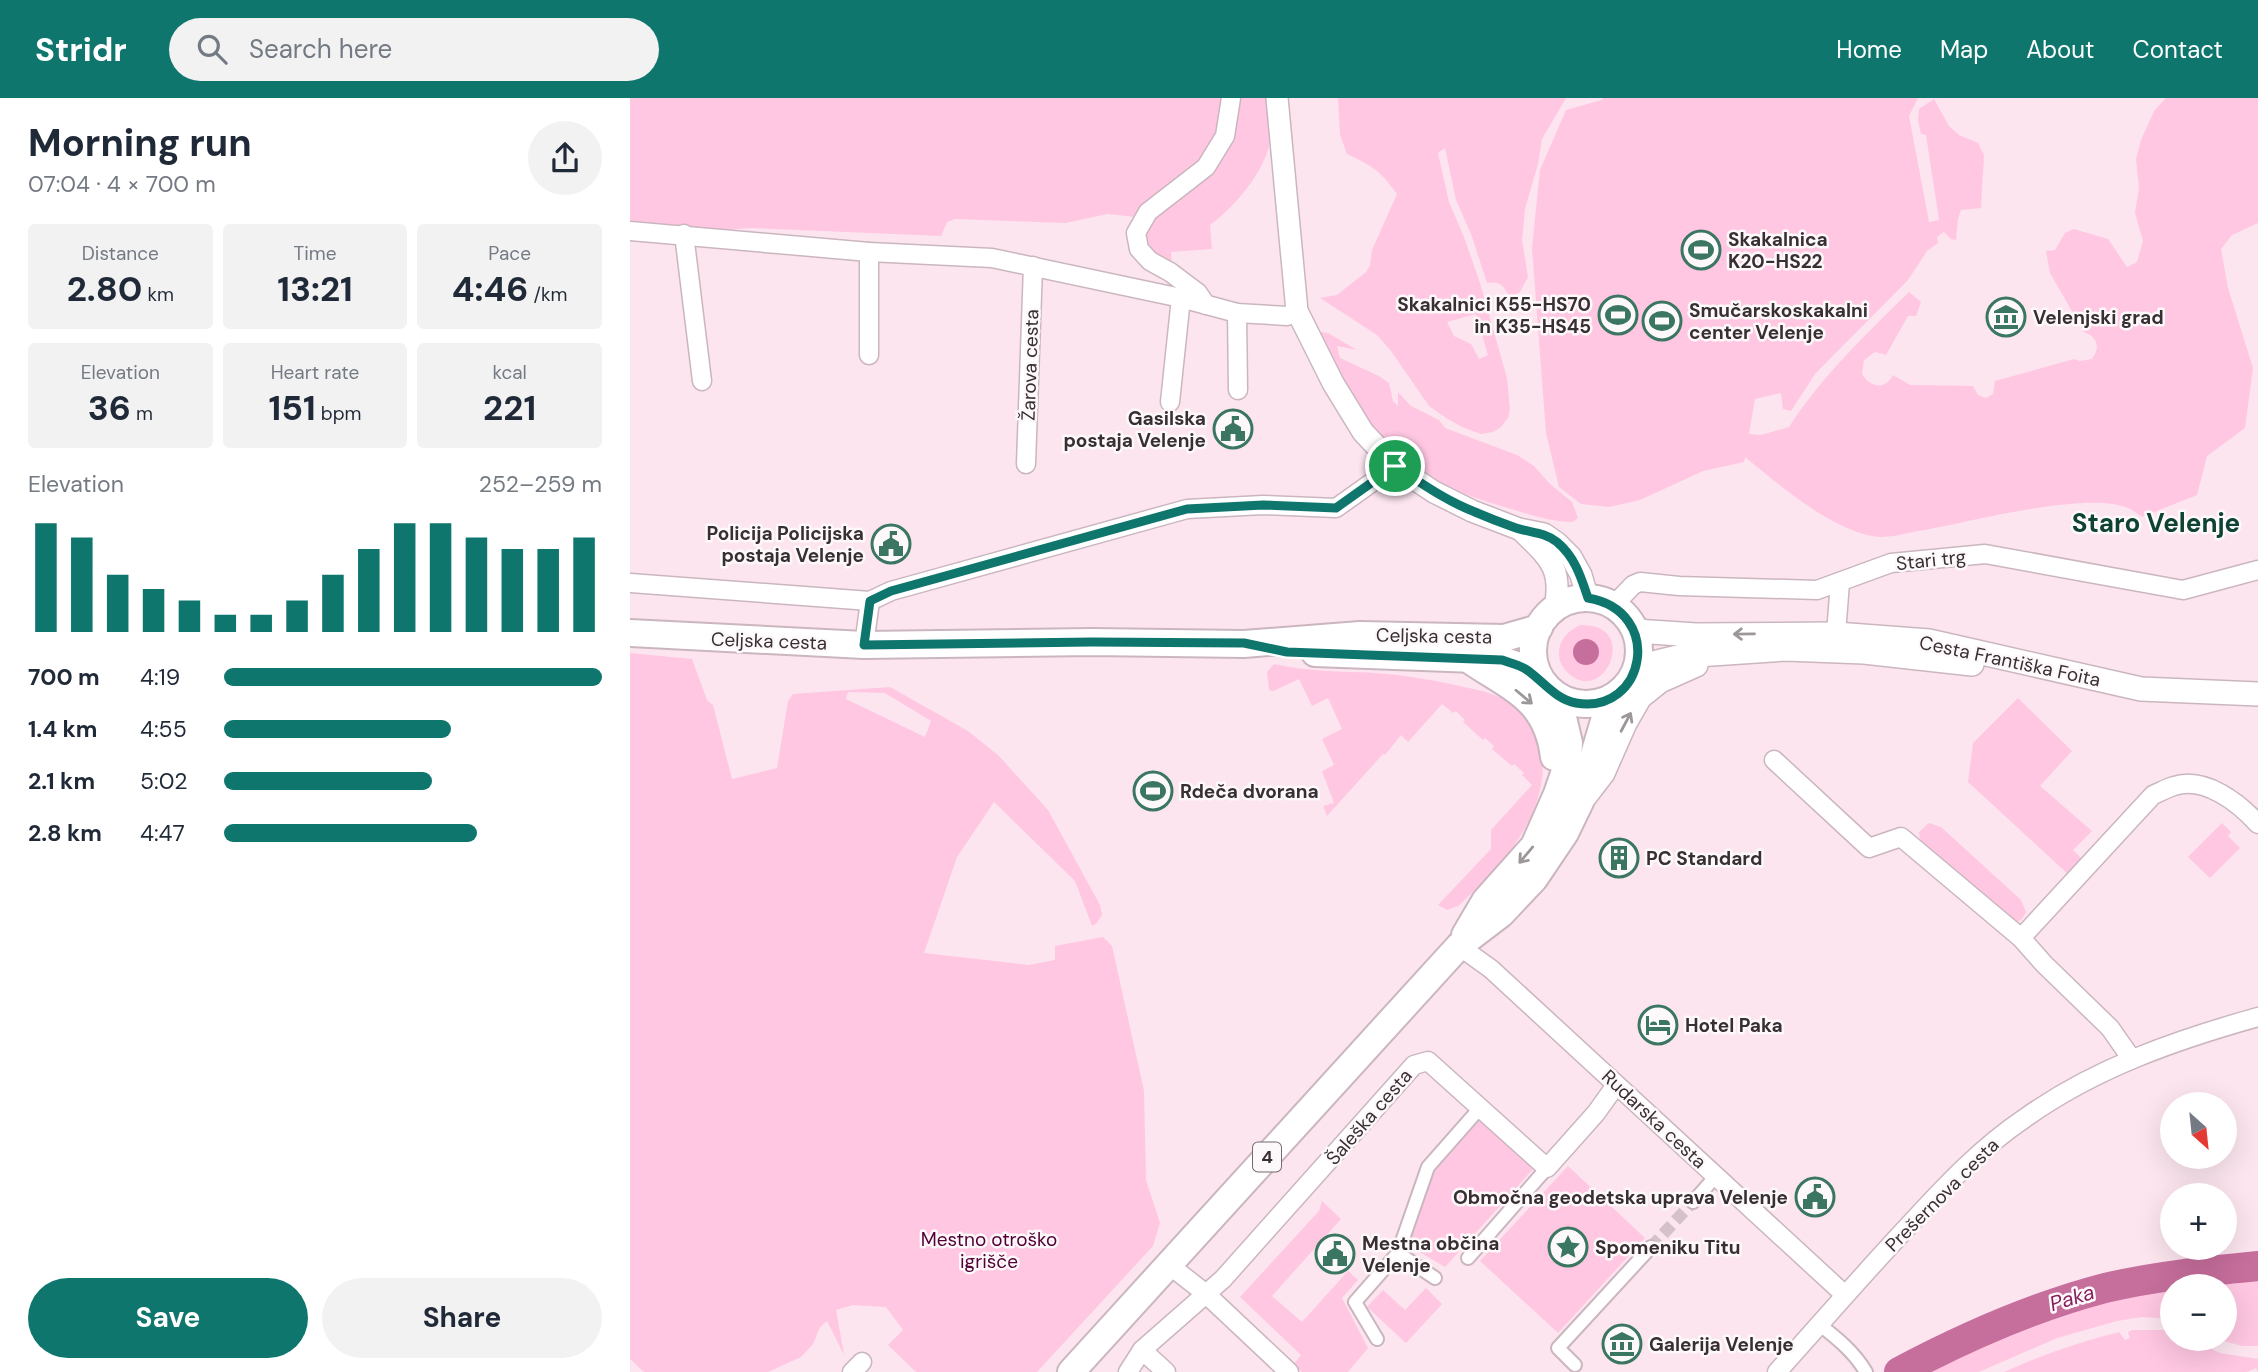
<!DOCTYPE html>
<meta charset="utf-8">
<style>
:root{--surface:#fff;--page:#f2f2f3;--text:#1f2937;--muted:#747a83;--accent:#0f766e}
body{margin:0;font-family:"DM Sans",sans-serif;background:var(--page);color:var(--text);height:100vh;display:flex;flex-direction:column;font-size:26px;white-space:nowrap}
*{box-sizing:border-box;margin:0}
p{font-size:23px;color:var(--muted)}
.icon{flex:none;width:38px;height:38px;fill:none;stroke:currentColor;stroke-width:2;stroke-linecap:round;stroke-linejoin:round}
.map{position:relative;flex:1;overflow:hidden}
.sheet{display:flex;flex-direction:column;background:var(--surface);width:630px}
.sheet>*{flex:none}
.needle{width:46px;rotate:153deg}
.fabs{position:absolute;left:1530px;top:994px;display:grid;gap:14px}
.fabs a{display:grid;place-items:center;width:77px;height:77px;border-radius:50%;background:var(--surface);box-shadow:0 7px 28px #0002;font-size:35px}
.pin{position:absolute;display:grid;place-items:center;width:60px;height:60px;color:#fff;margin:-30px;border:4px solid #fff;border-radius:50%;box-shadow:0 2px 7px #0007}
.round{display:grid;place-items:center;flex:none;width:74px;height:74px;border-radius:37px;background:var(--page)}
.overview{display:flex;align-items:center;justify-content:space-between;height:119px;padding:0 28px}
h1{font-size:38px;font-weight:700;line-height:52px}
.metrics{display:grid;grid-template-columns:repeat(3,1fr);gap:10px;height:119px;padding:7px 28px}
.metrics div{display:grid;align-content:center;border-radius:7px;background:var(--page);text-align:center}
.metrics b{font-size:35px;font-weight:700}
.metrics small{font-size:19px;font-weight:400}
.metrics p{font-size:19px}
.chart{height:196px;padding:14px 28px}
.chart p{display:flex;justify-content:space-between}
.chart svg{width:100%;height:126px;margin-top:7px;stroke:var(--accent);stroke-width:6}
.cta{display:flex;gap:14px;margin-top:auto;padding:14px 28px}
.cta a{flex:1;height:80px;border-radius:42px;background:var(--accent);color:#fff;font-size:28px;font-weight:700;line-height:80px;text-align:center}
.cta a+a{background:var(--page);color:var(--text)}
ul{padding:0 28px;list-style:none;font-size:23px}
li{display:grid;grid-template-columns:112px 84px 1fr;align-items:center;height:52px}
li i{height:18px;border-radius:9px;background:var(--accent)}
header{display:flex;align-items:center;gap:42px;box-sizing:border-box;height:98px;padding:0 35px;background:var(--accent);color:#fff}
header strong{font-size:33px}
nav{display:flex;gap:38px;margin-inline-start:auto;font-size:24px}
.search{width:490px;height:63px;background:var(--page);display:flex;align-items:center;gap:18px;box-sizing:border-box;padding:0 24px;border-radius:38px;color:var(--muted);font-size:26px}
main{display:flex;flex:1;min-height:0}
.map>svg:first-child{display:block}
.green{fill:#ffc7e2;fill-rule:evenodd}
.water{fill:#c66e9c}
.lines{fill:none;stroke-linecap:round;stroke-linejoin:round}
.river{stroke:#c66e9c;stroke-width:30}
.pedestrian-tunnel{stroke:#d5c1c9;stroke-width:12;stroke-dasharray:12 6;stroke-linecap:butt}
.pedestrian-casing{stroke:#cbb6c0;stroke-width:16}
.minor-casing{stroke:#cbb6c0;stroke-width:21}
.tertiary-casing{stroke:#cbb6c0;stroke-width:24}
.secondary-casing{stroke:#cbb6c0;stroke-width:26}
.primary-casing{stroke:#cbb6c0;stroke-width:30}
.pedestrian{stroke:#fff;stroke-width:12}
.minor{stroke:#fff;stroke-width:18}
.tertiary{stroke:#fff;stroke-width:21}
.secondary{stroke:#fff;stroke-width:23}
.primary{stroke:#fff;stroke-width:26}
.oneway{stroke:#9c9799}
.route-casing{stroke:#fff;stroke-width:14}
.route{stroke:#0f766e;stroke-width:9}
.labels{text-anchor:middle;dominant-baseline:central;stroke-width:5;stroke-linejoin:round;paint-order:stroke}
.shield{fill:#fdf8fa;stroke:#736b6f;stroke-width:2}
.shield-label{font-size:18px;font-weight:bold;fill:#382f33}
.poi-label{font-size:19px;font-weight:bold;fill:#382f33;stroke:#fdf8fa;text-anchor:start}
.street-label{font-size:19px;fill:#382f33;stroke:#fdf8fa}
.park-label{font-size:19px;fill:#530036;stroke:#fdf8fa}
.water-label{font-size:21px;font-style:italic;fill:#871e5d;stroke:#fdf8fa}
.district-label{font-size:26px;font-weight:bold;fill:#0e4232;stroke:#fdf8fa}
</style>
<header>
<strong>Stridr</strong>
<div class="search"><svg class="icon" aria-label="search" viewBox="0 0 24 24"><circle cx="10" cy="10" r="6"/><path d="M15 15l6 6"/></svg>Search here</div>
<nav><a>Home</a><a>Map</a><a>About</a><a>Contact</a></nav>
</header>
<main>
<section class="sheet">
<div class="overview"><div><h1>Morning run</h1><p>07:04 · 4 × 700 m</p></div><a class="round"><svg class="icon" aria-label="share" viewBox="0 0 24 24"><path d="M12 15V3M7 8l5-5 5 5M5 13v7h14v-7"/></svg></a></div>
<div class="metrics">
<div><p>Distance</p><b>2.80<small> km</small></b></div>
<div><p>Time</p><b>13:21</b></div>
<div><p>Pace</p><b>4:46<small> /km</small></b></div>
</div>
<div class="metrics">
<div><p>Elevation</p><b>36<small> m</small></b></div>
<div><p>Heart rate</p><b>151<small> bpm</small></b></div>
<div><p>kcal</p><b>221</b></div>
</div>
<div class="chart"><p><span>Elevation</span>252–259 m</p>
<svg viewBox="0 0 160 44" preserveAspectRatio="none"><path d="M5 44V6M15 44V11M25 44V24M35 44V29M45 44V33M55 44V38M65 44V38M75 44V33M85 44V24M95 44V15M105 44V6M115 44V6M125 44V11M135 44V15M145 44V15M155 44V11"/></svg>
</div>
<ul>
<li><b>700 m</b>4:19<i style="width:100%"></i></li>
<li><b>1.4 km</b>4:55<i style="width:60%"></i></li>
<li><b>2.1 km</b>5:02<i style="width:55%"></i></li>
<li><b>2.8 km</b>4:47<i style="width:67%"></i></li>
</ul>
<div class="cta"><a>Save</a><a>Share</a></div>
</section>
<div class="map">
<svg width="1628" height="1274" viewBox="0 0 1628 1274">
<rect width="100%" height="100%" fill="#fce5ef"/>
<g class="green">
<path d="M 0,0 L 596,0 L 593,21 L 576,59 L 505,119 L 478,116 L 435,125 L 325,121 L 317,124 L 311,138 L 122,130 L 91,132 L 0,124 Z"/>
<path d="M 606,0 L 639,0 C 641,16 643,39 637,55 C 627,82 603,110 580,127 L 582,151 L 541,154 L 542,171 L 519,152 L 512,130 L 556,94 Z"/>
<path d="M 708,0 L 936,0 L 912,41 L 908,66 L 895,111 L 892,142 L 898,179 L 890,194 L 884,197 L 878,196 C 872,186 869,183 857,185 L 841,136 L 826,102 L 815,50 L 808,55 L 819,104 L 834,139 L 850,185 L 877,280 L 880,312 L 878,320 L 871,329 L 863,334 L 851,336 L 832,329 L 816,320 L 799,308 L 761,253 L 747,237 L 690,200 L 707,197 L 736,174 L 740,168 L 742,152 L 767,96 C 751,73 741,67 717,56 L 710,37 ZM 846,216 L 858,257 L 849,261 L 841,246 L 824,238 L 817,224 Z"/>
<path d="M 973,0 L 1288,0 L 1279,18 L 1299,124 L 1309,122 L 1296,37 L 1291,36 L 1288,22 L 1289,11 L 1304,1 L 1319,28 L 1329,37 L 1348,45 L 1354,57 L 1351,110 L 1331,112 L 1328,121 L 1326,142 L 1321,141 L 1314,134 L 1307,139 L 1308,145 L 1297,153 L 1278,182 L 1185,276 L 1161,313 L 1153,311 L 1151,295 L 1125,301 L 1119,336 L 1131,337 L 1159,329 C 1192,278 1236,236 1279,194 L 1291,204 L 1286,218 L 1278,218 L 1256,257 L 1245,254 L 1234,262 L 1232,276 C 1240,289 1255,293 1263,277 L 1280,287 L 1343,288 L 1348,297 L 1356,300 L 1363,296 L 1365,283 L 1444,261 L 1450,263 L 1462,261 C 1471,249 1467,239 1454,234 L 1420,175 L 1416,153 L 1425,152 L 1435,135 L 1444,131 L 1478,141 L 1497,169 L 1507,164 L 1513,143 L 1505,115 L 1509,90 L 1506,61 L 1511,42 L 1524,13 L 1536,0 L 1628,0 L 1628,125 L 1602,137 L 1591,151 L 1598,190 L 1623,270 L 1615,330 L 1577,358 L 1567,397 L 1512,419 C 1508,416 1503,412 1498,410 C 1457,392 1336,425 1288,433 C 1277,435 1263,439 1251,439 C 1207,437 1148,386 1115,359 L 1114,364 L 1073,373 L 1010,402 L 979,409 L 951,406 L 929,389 L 916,335 L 902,150 L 910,72 L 936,12 L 972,2 Z"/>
<path d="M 690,234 L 698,235 L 727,252 L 707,248 L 710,260 L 749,278 L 759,285 L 763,303 L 768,308 L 768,294 L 781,308 L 809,322 L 815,330 L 887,357 L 904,368 L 920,386 L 942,404 L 948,420 L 943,424 C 921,424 902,417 881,411 C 850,402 819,392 792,374 C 750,346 704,282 690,234 Z"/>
<path d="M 951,527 C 1010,525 975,609 938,575 C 920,558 931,534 951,527 Z"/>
<path d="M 0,555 L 62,561 L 77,602 L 83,607 L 102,681 L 147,670 L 158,603 L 163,596 L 260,589 L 338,633 L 368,657 L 418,712 L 470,807 L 472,817 L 467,825 L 462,828 L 445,783 L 364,704 L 327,759 L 294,855 L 399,867 L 425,862 L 425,848 L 473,839 L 482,848 L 514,993 L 516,1082 L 530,1125 L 523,1148 L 407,1274 L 286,1274 L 258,1247 L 273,1232 L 256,1209 L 223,1207 L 206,1212 L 214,1257 L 197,1223 L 190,1229 L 183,1246 L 171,1259 L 138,1274 L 14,1274 L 0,1261 ZM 218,594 L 255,595 L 301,623 L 295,639 L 216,601 Z"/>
<path d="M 644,566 C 678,574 710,573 745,575 C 775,577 804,582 834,589 C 850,592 869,597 883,606 C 902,619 912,644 913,666 C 913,724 868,772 828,808 L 817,812 L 808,807 L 861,751 L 861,732 L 902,687 L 892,677 L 894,675 L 884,666 L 882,668 L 862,651 L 864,648 L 855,640 L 853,642 L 833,624 L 835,622 L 826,613 L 823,615 L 812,606 L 778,644 L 771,637 L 755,657 L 753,656 L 697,718 L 693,708 L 704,705 L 692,673 L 704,667 L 692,641 L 712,631 L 698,600 L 682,608 L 669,581 L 643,593 L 639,592 L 637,574 Z"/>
<path d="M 1388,600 L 1442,653 L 1410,688 L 1462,733 L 1443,752 L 1452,761 L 1438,776 L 1338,684 L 1343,645 Z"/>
<path d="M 1299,725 L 1311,729 L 1391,802 L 1396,814 C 1393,820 1390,825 1382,825 L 1290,743 L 1289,734 Z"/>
<path d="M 1592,725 L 1601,734 L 1598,738 L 1610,750 L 1580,780 L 1558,759 Z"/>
<path d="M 850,1022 L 904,1070 L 815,1169 L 778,1147 L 804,1074 Z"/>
<path d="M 938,1068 L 1015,1140 L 928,1235 L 850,1163 Z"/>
<path d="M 692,1103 L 711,1121 L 642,1198 L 672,1224 L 718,1173 L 728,1182 L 712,1200 L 738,1250 L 718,1274 L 672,1274 L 664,1266 L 671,1257 L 610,1199 L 689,1113 Z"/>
<path d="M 1628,1176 L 1628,1248 L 1612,1248 L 1587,1241 L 1594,1241 L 1594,1188 L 1542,1188 L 1542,1221 L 1512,1219 L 1487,1223 L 1427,1240 L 1349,1274 L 1273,1274 L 1380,1229 L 1388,1232 L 1442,1206 L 1580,1181 Z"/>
<path d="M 796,1190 L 812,1206 L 776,1245 L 737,1209 L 753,1192 L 775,1212 Z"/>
<path d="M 1502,1232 L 1538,1232 L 1542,1234 L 1542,1241 L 1560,1241 L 1590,1255 L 1628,1261 L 1628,1274 L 1626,1270 L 1617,1274 L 1374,1274 C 1412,1257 1449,1244 1489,1234 L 1495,1242 L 1500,1240 L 1498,1234 Z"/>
</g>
<circle class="water" cx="956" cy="554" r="13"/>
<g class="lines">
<path class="river" d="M 1269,1274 C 1335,1239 1402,1209 1475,1190 C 1525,1178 1577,1173 1628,1168"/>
<path class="pedestrian-tunnel" d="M 1021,1149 L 1063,1104"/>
<defs>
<g id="pedestrian">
<path d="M 1063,1104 L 1086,1078"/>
<path d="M 838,1160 L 917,1070"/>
<path d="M 805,1180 L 768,1155 L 798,1069 L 850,1010"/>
<path d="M 1190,1227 C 1208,1241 1224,1254 1236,1274"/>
<path d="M 747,1241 L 725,1204 L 768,1155"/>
<path d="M 945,1267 L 928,1250 L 1021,1149"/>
</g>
<g id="minor">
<path d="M 0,133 L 239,154 L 362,160 L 551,200 L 607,215 L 657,218 L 667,213"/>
<path d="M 54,136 L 72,283"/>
<path d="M 576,207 L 568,195 L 540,174 L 520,163 L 509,151 L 506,135 L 518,114 L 576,69 L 595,38 L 601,0"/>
<path d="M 607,215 L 608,292"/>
<path d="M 239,257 L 239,154"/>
<path d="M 540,304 L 551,200"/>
<path d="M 396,366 L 403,168"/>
<path d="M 0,485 L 240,503"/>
<path d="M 983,508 L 1003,487 L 1010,484 L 1049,488 L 1187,492 L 1261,465 L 1355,456 L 1553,492 L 1628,472"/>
<path d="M 1206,536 L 1210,484"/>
<path d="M 234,547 L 240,503 L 261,493 L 557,411 L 633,407 L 706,410 L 765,368"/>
<path d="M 1144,662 L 1239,750 L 1271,739 L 1391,840 L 1414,866 L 1480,930 L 1501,960"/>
<path d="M 1391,840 L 1523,697 C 1530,694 1537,690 1544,688 C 1575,678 1609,705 1628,726"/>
<path d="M 829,848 L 861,871 L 1215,1197"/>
<path d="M 539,1167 L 575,1195 L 659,1274"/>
<path d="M 512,1252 L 536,1274"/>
<path d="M 222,1274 L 232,1264"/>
<path d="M 498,1274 L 512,1252 L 593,1181 L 784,967 L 798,963 L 917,1070 L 966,1015 L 986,987"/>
<path d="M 1147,1274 C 1192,1224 1236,1173 1282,1124 C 1317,1086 1352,1049 1395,1020 C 1465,970 1546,942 1628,919"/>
</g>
<g id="tertiary">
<path d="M 647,0 L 667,213 L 703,285 L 733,334 L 765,368 L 804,394 L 842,413 L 889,431 L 914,436 L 927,445 L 941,459 L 951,477 L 958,501"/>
<path d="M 891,432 C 919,460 933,469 925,511"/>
</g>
<g id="secondary">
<path d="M 1005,533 L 1066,537 L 1206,536 L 1299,543 L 1511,591 L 1628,596"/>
<path d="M 1007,569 L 1052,558 L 1156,551 L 1234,554 L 1342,566"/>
<path d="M 953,701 L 973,675 L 995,625 L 1010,599 L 1030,583 L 1066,567"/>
</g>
<g id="primary">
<circle cx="956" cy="553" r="53"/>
<path d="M 0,535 L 234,547 L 462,544 L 614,546 L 730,537 L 874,540 L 909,530"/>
<path d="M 685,555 L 872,562 L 895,570 L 915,587"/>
<path d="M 838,561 C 881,591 917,600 924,659"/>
<path d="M 835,837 L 855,803 L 904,748 L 927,696 L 938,664 L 939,645 L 928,598"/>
<path d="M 441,1274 L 808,871 L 829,848 L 871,816 L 904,781 L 935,735 L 950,704 L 974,623 L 990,594"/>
</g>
</defs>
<use href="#pedestrian" class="pedestrian-casing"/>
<use href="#minor" class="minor-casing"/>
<use href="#tertiary" class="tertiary-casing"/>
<use href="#secondary" class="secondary-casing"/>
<use href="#primary" class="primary-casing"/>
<use href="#pedestrian" class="pedestrian"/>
<use href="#minor" class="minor"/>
<use href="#tertiary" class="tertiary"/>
<use href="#secondary" class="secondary"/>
<use href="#primary" class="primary"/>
</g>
<defs><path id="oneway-shaft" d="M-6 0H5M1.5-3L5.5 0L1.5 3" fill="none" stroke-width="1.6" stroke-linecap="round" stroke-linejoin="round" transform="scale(1.75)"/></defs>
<g class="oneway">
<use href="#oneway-shaft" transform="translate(1114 536) rotate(179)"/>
<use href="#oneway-shaft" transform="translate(894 599) rotate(40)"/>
<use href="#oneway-shaft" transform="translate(996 624) rotate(-62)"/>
<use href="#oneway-shaft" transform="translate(896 757) rotate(130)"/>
</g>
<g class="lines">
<defs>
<path id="route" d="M 765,368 C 791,385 816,403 845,414 C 859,420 872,425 886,430 C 901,435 914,434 927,444 C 945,459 951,479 958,500 C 1035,513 1016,617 946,605 C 925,601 913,583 897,572 C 890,567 880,565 872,562 L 657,554 L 614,545 L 462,544 L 234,547 L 240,503 L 261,493 L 557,411 L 633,407 L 706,410 Z"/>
</defs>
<use href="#route" class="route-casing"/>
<use href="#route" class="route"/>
</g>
<defs>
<symbol id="stadium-ring" viewBox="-11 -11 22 22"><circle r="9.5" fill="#fdf8fa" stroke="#3a7661" stroke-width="1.5"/><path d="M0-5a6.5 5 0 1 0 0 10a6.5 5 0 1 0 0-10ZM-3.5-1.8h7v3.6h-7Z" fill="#3a7661"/></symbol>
<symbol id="museum-ring" viewBox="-11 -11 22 22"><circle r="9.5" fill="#fdf8fa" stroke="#3a7661" stroke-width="1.5"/><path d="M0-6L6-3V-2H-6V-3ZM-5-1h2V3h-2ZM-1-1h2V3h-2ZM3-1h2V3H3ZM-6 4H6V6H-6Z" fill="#3a7661"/></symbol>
<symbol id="civic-ring" viewBox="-11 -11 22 22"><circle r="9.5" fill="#fdf8fa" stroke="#3a7661" stroke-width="1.5"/><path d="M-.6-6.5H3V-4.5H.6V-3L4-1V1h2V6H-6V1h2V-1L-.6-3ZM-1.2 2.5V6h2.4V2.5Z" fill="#3a7661"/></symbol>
<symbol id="building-ring" viewBox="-11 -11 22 22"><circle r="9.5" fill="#fdf8fa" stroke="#3a7661" stroke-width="1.5"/><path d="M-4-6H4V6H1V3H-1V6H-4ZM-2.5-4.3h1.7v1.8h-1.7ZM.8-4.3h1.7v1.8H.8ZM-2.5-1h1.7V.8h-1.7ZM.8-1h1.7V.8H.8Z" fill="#3a7661"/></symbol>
<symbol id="hotel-ring" viewBox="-11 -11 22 22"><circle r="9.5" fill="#fdf8fa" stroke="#3a7661" stroke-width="1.5"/><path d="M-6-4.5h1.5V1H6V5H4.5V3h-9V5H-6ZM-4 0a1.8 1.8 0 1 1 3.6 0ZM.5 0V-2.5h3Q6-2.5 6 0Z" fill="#3a7661"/></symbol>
<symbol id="sight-ring" viewBox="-11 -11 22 22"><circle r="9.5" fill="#fdf8fa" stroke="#3a7661" stroke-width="1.5"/><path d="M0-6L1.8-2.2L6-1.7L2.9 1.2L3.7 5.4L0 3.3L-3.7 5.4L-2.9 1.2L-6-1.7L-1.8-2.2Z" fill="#3a7661"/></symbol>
</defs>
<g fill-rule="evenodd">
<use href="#stadium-ring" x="1049" y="130" width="44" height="44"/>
<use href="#stadium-ring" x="966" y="195" width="44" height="44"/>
<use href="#museum-ring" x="1354" y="197" width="44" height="44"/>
<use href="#stadium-ring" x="1010" y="201" width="44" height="44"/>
<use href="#civic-ring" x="581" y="309" width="44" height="44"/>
<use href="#civic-ring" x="239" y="424" width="44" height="44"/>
<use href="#stadium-ring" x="501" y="671" width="44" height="44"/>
<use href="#building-ring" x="967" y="738" width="44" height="44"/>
<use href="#hotel-ring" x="1006" y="905" width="44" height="44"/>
<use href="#civic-ring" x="1163" y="1077" width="44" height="44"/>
<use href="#sight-ring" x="916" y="1127" width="44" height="44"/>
<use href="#civic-ring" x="683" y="1134" width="44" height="44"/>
<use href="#museum-ring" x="970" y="1224" width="44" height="44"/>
</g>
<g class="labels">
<rect class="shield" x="623" y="1044.5" width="28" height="29" rx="5"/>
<g class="shield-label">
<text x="637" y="1059">4</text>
</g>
<g class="poi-label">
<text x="1098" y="141">Skakalnica<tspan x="1098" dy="22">K20-HS22</tspan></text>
<text x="961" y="206" text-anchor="end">Skakalnici K55-HS70<tspan x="961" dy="22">in K35-HS45</tspan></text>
<text x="1059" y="212">Smučarskoskakalni<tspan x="1059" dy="22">center Velenje</tspan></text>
<text x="1403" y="219">Velenjski grad</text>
<text x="576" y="320" text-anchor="end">Gasilska<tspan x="576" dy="22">postaja Velenje</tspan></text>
<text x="234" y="435" text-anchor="end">Policija Policijska<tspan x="234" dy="22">postaja Velenje</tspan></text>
<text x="550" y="693">Rdeča dvorana</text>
<text x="1016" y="760">PC Standard</text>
<text x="1055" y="927">Hotel Paka</text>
<text x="1158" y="1099" text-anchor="end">Območna geodetska uprava Velenje</text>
<text x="732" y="1145">Mestna občina<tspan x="732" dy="22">Velenje</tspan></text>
<text x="965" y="1149">Spomeniku Titu</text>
<text x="1019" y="1246">Galerija Velenje</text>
</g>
<g class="street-label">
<text transform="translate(400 267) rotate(-88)">Žarova cesta</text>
<text transform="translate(1301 462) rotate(-6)">Stari trg</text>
<text transform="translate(804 538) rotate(1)">Celjska cesta</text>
<text transform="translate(139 543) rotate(2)">Celjska cesta</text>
<text transform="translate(1380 563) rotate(12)">Cesta Františka Foita</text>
<text transform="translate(739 1019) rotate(-49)">Šaleška cesta</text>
<text transform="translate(1024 1021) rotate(43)">Rudarska cesta</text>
<text transform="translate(1312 1097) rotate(-45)">Prešernova cesta</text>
</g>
<g class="park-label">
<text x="359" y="1141">Mestno otroško<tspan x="359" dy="22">igrišče</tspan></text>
</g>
<g class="water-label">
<text transform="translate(1442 1200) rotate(-17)">Paka</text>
</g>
<g class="district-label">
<text x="1526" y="425">Staro Velenje</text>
</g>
</g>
</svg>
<div class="fabs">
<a><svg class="needle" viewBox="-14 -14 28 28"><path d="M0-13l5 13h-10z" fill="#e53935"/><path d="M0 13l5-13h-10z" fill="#747a83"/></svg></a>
<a>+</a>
<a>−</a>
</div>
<div class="pin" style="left:765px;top:368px;background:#1e9e55"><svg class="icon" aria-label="arrive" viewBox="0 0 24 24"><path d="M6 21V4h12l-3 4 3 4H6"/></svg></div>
</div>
</main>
